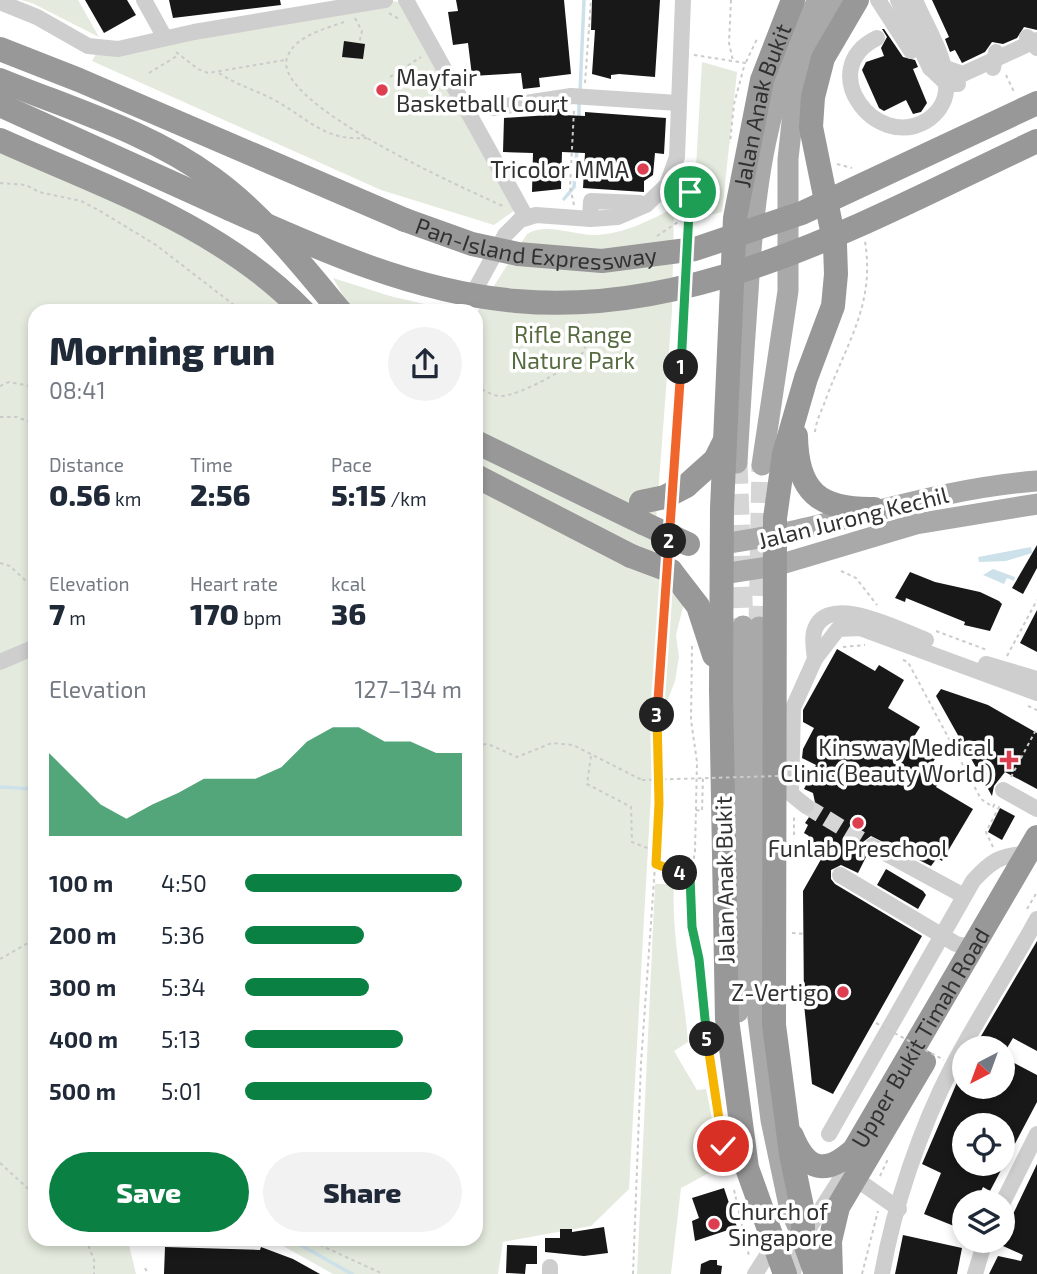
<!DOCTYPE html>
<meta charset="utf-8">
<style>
:root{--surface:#fff;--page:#f2f2f3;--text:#1f2937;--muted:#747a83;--accent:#0b8043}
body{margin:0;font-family:"Exo 2",sans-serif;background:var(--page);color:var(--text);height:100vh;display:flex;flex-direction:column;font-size:26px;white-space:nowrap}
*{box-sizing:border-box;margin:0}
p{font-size:23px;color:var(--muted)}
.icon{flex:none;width:38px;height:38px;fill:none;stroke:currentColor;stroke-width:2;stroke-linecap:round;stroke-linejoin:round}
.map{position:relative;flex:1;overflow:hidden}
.details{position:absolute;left:28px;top:304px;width:455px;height:942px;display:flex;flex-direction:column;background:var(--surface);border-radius:21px;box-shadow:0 4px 10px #0003}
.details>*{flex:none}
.needle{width:46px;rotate:221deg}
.buttons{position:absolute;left:952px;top:1036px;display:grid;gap:14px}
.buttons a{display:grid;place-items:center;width:63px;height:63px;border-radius:50%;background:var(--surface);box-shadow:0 4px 10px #0003;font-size:35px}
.pin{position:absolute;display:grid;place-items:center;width:60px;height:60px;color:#fff;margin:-30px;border:4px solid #fff;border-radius:50%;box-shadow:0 2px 7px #0007}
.km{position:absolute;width:35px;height:35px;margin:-18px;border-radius:50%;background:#222;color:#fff;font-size:19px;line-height:35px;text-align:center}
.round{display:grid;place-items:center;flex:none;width:74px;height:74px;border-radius:37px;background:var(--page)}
.headline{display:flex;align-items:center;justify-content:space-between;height:119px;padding:0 21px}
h1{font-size:38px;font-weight:800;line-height:52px}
.metrics{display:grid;grid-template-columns:repeat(3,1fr);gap:10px;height:119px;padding:7px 21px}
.metrics div{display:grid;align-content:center}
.metrics b{font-size:30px;font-weight:800}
.metrics small{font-size:19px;font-weight:400}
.metrics p{font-size:19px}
.chart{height:196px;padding:14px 21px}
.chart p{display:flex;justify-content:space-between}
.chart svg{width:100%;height:126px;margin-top:7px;fill:var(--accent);opacity:.7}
.primary-button{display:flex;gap:14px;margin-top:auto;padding:14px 21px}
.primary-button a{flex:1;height:80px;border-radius:42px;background:var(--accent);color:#fff;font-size:28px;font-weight:800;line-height:80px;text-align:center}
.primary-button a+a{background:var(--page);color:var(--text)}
ul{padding:0 21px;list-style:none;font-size:23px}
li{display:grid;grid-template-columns:112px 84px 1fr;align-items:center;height:52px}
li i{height:18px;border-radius:9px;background:var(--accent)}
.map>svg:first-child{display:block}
.green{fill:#e4eadd}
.water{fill:#cde1eb}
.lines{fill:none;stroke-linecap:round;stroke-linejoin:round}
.stream{stroke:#cde1eb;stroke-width:3.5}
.building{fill:#181818;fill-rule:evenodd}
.minor-tunnel{stroke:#d6d6d6;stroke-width:16;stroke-dasharray:16 8;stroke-linecap:butt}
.major-tunnel{stroke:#d6d6d6;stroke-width:21;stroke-dasharray:21 10;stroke-linecap:butt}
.path{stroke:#cbcbcb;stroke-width:2;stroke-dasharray:3.5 3.5;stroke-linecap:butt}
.minor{stroke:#cecece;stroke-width:16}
.major{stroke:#a9a9a9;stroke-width:21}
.highway{stroke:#989898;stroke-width:24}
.path-bridge{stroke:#cbcbcb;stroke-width:2;stroke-dasharray:3.5 3.5;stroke-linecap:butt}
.minor-bridge{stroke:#cecece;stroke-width:16}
.highway-bridge{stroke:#989898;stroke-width:24}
.split-1-casing{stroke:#fff;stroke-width:14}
.split-2-casing{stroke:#fff;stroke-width:14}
.split-3-casing{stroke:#fff;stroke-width:14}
.split-4-casing{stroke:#fff;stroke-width:14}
.split-5-casing{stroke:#fff;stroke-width:14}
.split-6-casing{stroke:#fff;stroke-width:14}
.split-1{stroke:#22a559;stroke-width:9}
.split-2{stroke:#f0652b;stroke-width:9}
.split-3{stroke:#f0652b;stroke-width:9}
.split-4{stroke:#f5b400;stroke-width:9}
.split-5{stroke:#22a559;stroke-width:9}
.split-6{stroke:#f5b400;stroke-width:9}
.poi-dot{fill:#dd3e50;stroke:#fff;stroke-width:2.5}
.labels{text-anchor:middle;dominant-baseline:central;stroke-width:7;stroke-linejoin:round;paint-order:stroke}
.poi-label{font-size:23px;fill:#313131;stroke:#fff;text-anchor:end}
.street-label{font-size:23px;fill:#313131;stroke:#fff}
.park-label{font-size:23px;fill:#566b40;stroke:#fff}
</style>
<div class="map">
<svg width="1037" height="1274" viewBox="0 0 1037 1274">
<rect width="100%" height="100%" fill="#fff"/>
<g class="green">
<path d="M 21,0 L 78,0 L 99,37 L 32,3 Z"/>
<path d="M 387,0 L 404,3 L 519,207 L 494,225 L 381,190 L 92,61 L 96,54 Z"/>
<path d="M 702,62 L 737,72 L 722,212 L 693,219 Z"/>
<path d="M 0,152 L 191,236 L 291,311 L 35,312 L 35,1239 L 476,1239 L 476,314 L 527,234 C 548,222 574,236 597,235 C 626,233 648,221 674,208 L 672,311 L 652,573 L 663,578 L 629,1189 L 591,1226 L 503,1242 L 498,1274 L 333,1274 L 276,1242 L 129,1245 L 136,1274 L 0,1274 Z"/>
<path d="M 333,278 L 390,296 L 454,311 L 352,311 Z"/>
<path d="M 668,590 L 684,603 L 676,635 L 679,657 L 675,681 L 666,704 L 661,704 Z"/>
<path d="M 655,884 L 674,884 C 671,934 684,991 688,1042 L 674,1051 L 697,1090 L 706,1089 L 722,1166 L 681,1188 L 671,1274 L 637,1274 Z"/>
</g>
<g class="water">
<path d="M 1031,547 L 1032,553 L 1006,561 L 979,562 L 978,557 Z"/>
<path d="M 993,569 L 1015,577 L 1014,581 L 1007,578 L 1004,584 L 983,575 Z"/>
</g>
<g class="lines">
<g class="stream">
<path d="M 580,93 L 584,0"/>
<path d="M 579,117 L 579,100"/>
<path d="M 564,199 L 574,187 L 577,149"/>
<path d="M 0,787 L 35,789"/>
<path d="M 290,1239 L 352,1274"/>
</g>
</g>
<g class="building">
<path d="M 85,0 L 127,0 L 136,15 L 104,33 Z"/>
<path d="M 169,0 L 280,0 L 281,5 L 173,18 Z"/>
<path d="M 456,0 L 564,0 L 571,74 L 539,78 L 540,87 L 523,89 L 521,73 L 472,76 L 468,43 L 453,45 L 448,12 L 458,11 Z"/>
<path d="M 592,0 L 660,0 L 655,77 L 619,74 L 611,75 L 611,79 L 592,74 L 595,30 L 591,30 Z"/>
<path d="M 932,0 L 1037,0 L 1037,30 L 1024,27 L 1017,38 L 1003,44 L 992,42 L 985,52 L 962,63 L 955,50 L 950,52 L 945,39 L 949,37 Z"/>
<path d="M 882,29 L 884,29 L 903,57 L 915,60 L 918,67 L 913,69 L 927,103 L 921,112 L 913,114 L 906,100 L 884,111 L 879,108 L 862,70 L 866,62 L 884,56 L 881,48 L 887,37 Z"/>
<path d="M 344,41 L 365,44 L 363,59 L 342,57 Z"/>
<path d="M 559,109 L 563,109 L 563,115 L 585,116 L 585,112 L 666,118 L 664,154 L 655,153 L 653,175 L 644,181 L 644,192 L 583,188 L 585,153 L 562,152 L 561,189 L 532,192 L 533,153 L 503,152 L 504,118 L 549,115 L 549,110 Z"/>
<path d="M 1037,545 L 1037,568 L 1023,594 L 1012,588 Z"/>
<path d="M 910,572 L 935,582 L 980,592 L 999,601 L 1002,604 L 990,631 L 964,625 L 965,622 L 906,598 L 905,602 L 895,598 Z"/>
<path d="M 1037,610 L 1037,652 L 1020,643 Z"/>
<path d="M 837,649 L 875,671 L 879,665 L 904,680 L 888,708 L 920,727 L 912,740 L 938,754 L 930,767 L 943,775 L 936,787 L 973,809 L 942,861 L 937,858 L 931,866 L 871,836 L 863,842 L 863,851 L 867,855 L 858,873 L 841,865 L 831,870 L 831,879 L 835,884 L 922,936 L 833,1094 L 812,1084 L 804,1004 L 803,891 L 824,854 L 804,844 L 809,836 L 804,833 L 808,825 L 805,823 L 816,807 L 813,793 L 804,789 L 816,765 L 802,758 L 803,749 L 814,728 L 803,722 L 803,710 Z"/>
<path d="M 941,689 L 988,705 L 1037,733 L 1037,789 L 1005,772 L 994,786 L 992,796 L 936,696 Z"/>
<path d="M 1000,808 L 1015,816 L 1002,840 L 988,832 Z"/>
<path d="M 886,869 L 923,891 L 926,895 L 918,909 L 877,885 Z"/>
<path d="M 1037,941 L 1037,1051 L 1013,1038 L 1007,1048 L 974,1048 Z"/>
<path d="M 1003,1057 L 1037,1075 L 1037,1102 L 990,1191 L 983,1187 L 976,1202 L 964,1202 L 964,1230 L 924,1214 L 941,1173 L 922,1164 L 964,1066 L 964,1087 L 993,1087 L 1003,1092 ZM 964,1125 L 1003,1125 L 1003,1164 L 964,1164 Z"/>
<path d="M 1037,1164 L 1037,1274 L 989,1274 L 998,1256 L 1021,1261 L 1023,1255 L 1003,1246 L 1003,1235 Z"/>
<path d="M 724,1188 L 737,1227 L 695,1241 L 692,1221 L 699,1218 L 692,1198 Z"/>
<path d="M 604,1227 L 608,1253 L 584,1256 L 545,1252 L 545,1238 L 560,1238 L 560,1229 L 572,1229 L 572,1232 Z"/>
<path d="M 903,1235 L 962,1248 L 957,1274 L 895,1274 Z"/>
<path d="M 507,1245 L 537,1246 L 537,1264 L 526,1264 L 525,1274 L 506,1273 Z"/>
<path d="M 165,1247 L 260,1250 L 261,1247 L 293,1259 L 320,1274 L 164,1274 Z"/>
<path d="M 710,1260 L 717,1260 L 717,1265 L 722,1266 L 721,1274 L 700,1274 L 701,1264 Z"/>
</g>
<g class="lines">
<path class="minor-tunnel" d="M 806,806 L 872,846"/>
<g class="major-tunnel">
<path d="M 737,463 L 743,626"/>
<path d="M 759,627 L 762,465"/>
</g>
<g class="path">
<path d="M 731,0 L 729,43 L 733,61"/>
<path d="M 389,13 L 399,19"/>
<path d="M 355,18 L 362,31 L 359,43"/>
<path d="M 344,22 C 325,29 294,36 287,58 C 272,104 468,190 505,207"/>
<path d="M 176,52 L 198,69 L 208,73 L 285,60"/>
<path d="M 694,55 L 745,63 L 734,104 L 730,143"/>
<path d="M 746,62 L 757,39"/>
<path d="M 149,73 L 177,56"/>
<path d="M 219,73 C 238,86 259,91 278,102 C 311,121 325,141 367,138"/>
<path d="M 1006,75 L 1015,94"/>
<path d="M 390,77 L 421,57"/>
<path d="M 585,83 L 591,0"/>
<path d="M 837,164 L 852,168"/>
<path d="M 0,183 L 26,185 L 39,192 L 81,201 L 100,211 L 156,245 L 243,312"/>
<path d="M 574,205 L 570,187 L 574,110"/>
<path d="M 688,230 L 690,162"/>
<path d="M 657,236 L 687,216"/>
<path d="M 476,385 C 482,390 493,396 501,396 C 518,396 574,367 583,352 C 589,342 583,331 579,321"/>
<path d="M 0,386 L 9,382 L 35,387"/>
<path d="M 0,417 L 17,417 L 35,424"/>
<path d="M 815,432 C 816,420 823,408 827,396 C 848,341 875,303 865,241"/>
<path d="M 674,471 L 684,305"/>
<path d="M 0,563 L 10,566 L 25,580 L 35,578"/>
<path d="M 841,571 L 856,578 L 877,605"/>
<path d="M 936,631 L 987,650"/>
<path d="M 692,646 L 691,720 L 697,762 L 695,851 L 689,890 L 707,1041 L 726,1158"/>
<path d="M 843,647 L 865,645"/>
<path d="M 1007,656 L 1037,600"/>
<path d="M 903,660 L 908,662 L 981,799 L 993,807 L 995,803"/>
<path d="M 1028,706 L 1037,710"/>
<path d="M 476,745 L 488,744 L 517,757 L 552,743 L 573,745 L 642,780"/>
<path d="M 591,756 L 587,784 L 631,807 L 632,842 L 655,851"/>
<path d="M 1011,777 L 1037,728"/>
<path d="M 696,810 L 702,811 L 703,777"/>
<path d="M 794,835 L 794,817"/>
<path d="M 993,847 L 986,832 L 1000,805"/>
<path d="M 657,865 L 688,876"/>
<path d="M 1027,909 L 1037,892"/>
<path d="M 792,933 L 805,934"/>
<path d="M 0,959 L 35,939"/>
<path d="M 0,1163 L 35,1195"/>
<path d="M 880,1176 L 888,1159"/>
<path d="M 734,1190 L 749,1256"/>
<path d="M 1003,1223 L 1006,1214"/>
<path d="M 86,1239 L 94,1260 L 94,1274"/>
<path d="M 307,1239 L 383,1274"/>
<path d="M 145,1268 L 148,1274"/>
<path d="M 633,1274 L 641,1063 L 656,852 L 657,710 L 665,595"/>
<path d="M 862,1274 L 878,1211"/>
</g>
<g class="minor">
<path d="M 144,0 L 165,38"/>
<path d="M 406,0 L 526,217"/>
<path d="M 878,0 L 911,51"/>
<path d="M 898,0 L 930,68"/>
<path d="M 0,2 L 37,17 L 88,46 L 118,49 L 194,32 L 385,0"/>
<path d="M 877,38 C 814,69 875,151 926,121 C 937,114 945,103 946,91 C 949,60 926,27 915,0"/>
<path d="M 943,67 L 963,74 L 1037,40"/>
<path d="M 493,108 L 571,96 L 678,103"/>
<path d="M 590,219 L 591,201 L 640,203"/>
<path d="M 463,312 L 505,235 L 520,220 L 536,215 L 591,219 L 618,217 L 646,205 L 667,185 L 677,157 L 683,0"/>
<path d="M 815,659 C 814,651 812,640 814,632 C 825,589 903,632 926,640"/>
<path d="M 0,662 L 35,647"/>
<path d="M 986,664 L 1037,679"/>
<path d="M 1003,790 L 1037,809"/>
<path d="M 806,806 L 791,794 L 793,708 L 815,659 L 838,629 L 860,628 L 1037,693"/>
<path d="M 872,846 L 964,896"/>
<path d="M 840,875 L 956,944 L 972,947"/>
<path d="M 829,1134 L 973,881 C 990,862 1001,854 1027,854"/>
<path d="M 856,1179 L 899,1209"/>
<path d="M 1003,1202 L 1037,1134"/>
<path d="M 550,1274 L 550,1267"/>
<path d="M 755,1274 L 766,1257 L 771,1238"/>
<path d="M 793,1274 L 797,1247 L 843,1175"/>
<path d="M 882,1274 C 894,1206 920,1129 952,1067 C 978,1017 1010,969 1037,919"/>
<path d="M 975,1274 L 985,1241"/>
</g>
<g class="major">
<path d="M 737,463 C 740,406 744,349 748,292 C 754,190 766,90 818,0"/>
<path d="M 762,465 L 788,291 L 788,159 L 795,94 L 806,56 L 836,0"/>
<path d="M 722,544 C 827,530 929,489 1037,481"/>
<path d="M 722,574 L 775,566 L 916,524 L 1037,504"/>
<path d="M 759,627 L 758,1018 L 771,1120 L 790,1210 L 802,1235"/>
<path d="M 738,1012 L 743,626"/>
</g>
<g class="highway">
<path d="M 0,49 L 79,80 L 405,220"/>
<path d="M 0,80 C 71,109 149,132 212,178 C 262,214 302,265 341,312"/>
<path d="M 0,105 L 230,209"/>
<path d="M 0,140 C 107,188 221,226 304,312"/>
<path d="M 796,436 C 797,492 819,510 874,509"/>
<path d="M 476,442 L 643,523"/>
<path d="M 476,476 L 631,556"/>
<path d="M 686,486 L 715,460 L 724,442"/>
<path d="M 671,571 L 698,606 L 714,655"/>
<path id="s1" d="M 792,1136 C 807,1172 826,1175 854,1150 L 1037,837"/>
<path id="s2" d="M 785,1274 L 747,1168 L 727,1019 L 721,690 L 722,508 L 735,218 L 762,80 L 793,0"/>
<path d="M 816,1274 L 803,1238 L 803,1212 L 791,1154 L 774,1025 L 775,518 L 784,454 L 806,378 L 833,306 L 836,274 L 835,245 L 811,127 L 813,97 L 823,58 L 857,0"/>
<path d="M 831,1274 L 830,1241 L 838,1207 L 924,1062"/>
</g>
<g class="path-bridge">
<path d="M 642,780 L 811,775"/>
<path d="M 876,1023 L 944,1060"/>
</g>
<g class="minor-bridge">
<path d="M 1027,37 L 1037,48"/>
<path d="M 930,68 L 947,84 L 958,84"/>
<path d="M 993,68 L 996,52"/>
</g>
<g class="highway-bridge">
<path d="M 230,209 C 321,250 415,292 516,301 C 701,318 876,216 1037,141"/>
<path id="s3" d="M 405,220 L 472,244 L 518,254 L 602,261 L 695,249 L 802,213 L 1037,103"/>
<path d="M 641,502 L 665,497 L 686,486"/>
<path d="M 643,523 L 688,544"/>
<path d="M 631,556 L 671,571"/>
</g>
</g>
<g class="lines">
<defs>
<path id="split-1" d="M 681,367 L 690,192"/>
<path id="split-2" d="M 669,541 L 681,367"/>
<path id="split-3" d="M 657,715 L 669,541"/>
<path id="split-4" d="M 657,715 L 659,803 L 656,864 L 680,873"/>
<path id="split-5" d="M 680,873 L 690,876 L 692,927 L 699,959 L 707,1039"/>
<path id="split-6" d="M 707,1039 L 723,1146"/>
</defs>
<use href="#split-1" class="split-1-casing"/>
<use href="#split-2" class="split-2-casing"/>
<use href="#split-3" class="split-3-casing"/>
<use href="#split-4" class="split-4-casing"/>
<use href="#split-5" class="split-5-casing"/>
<use href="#split-6" class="split-6-casing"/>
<use href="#split-1" class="split-1"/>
<use href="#split-2" class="split-2"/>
<use href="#split-3" class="split-3"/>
<use href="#split-4" class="split-4"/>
<use href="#split-5" class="split-5"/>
<use href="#split-6" class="split-6"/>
</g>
<g class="poi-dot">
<circle cx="382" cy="90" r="7"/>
<circle cx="643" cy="169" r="7"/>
<path d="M1005.5 749.5h7v7h7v7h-7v7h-7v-7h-7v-7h7z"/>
<circle cx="858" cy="823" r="7"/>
<circle cx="843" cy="992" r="7"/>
<circle cx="714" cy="1224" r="7"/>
</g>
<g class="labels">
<g class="poi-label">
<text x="396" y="77" text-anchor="start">Mayfair<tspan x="396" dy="26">Basketball Court</tspan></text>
<text x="629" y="169">Tricolor MMA</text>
<text x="993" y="747">Kinsway Medical<tspan x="993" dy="26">Clinic(Beauty World)</tspan></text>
<text x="858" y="848" text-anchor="middle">Funlab Preschool</text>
<text x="829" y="992">Z-Vertigo</text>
<text x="728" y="1211" text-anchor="start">Church of<tspan x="728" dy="26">Singapore</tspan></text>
</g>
<g class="street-label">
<text stroke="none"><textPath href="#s2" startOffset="1180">Jalan Anak Bukit</textPath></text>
<text stroke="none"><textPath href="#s3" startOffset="135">Pan-Island Expressway</textPath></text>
<text transform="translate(853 517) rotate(-14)">Jalan Jurong Kechil</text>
<text transform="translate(724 880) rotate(-91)">Jalan Anak Bukit</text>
<text stroke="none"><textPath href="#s1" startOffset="212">Upper Bukit Timah Road</textPath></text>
</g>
<g class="park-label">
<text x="573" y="334">Rifle Range<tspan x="573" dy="26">Nature Park</tspan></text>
</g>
</g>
</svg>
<div class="buttons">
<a><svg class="needle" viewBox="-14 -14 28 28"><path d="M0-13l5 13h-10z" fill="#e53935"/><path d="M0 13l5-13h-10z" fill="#747a83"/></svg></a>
<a><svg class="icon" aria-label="locate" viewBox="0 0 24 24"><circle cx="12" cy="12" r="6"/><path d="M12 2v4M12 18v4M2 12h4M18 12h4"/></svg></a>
<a><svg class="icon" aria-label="layers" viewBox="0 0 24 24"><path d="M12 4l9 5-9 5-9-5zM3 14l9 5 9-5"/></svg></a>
</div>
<div class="pin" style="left:690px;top:192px;background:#1e9e55"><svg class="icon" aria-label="arrive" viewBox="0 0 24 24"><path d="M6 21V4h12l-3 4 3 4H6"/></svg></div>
<div class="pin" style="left:723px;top:1146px;background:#d93025"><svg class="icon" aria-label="check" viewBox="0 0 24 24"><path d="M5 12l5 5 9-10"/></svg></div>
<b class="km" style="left:681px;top:367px">1</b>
<b class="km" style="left:669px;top:541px">2</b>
<b class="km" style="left:657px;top:715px">3</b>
<b class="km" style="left:680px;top:873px">4</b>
<b class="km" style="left:707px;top:1039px">5</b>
<section class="details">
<div class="headline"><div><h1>Morning run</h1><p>08:41</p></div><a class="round"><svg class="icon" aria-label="share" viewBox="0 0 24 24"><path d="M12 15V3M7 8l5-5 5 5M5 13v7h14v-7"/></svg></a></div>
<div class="metrics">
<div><p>Distance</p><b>0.56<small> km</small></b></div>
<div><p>Time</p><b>2:56</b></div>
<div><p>Pace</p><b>5:15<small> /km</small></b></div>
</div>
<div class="metrics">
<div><p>Elevation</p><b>7<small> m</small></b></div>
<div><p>Heart rate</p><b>170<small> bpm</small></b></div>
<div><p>kcal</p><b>36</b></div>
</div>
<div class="chart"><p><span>Elevation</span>127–134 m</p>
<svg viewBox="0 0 160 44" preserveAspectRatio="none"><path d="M0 44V15L10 24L20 33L30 38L40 33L50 29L60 24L70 24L80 24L90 20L100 11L110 6L120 6L130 11L140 11L150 15L160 15V44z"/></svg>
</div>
<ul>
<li><b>100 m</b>4:50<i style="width:100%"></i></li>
<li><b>200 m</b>5:36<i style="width:55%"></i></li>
<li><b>300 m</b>5:34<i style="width:57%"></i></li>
<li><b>400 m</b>5:13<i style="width:73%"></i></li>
<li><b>500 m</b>5:01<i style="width:86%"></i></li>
</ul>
<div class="primary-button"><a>Save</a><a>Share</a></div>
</section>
</div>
